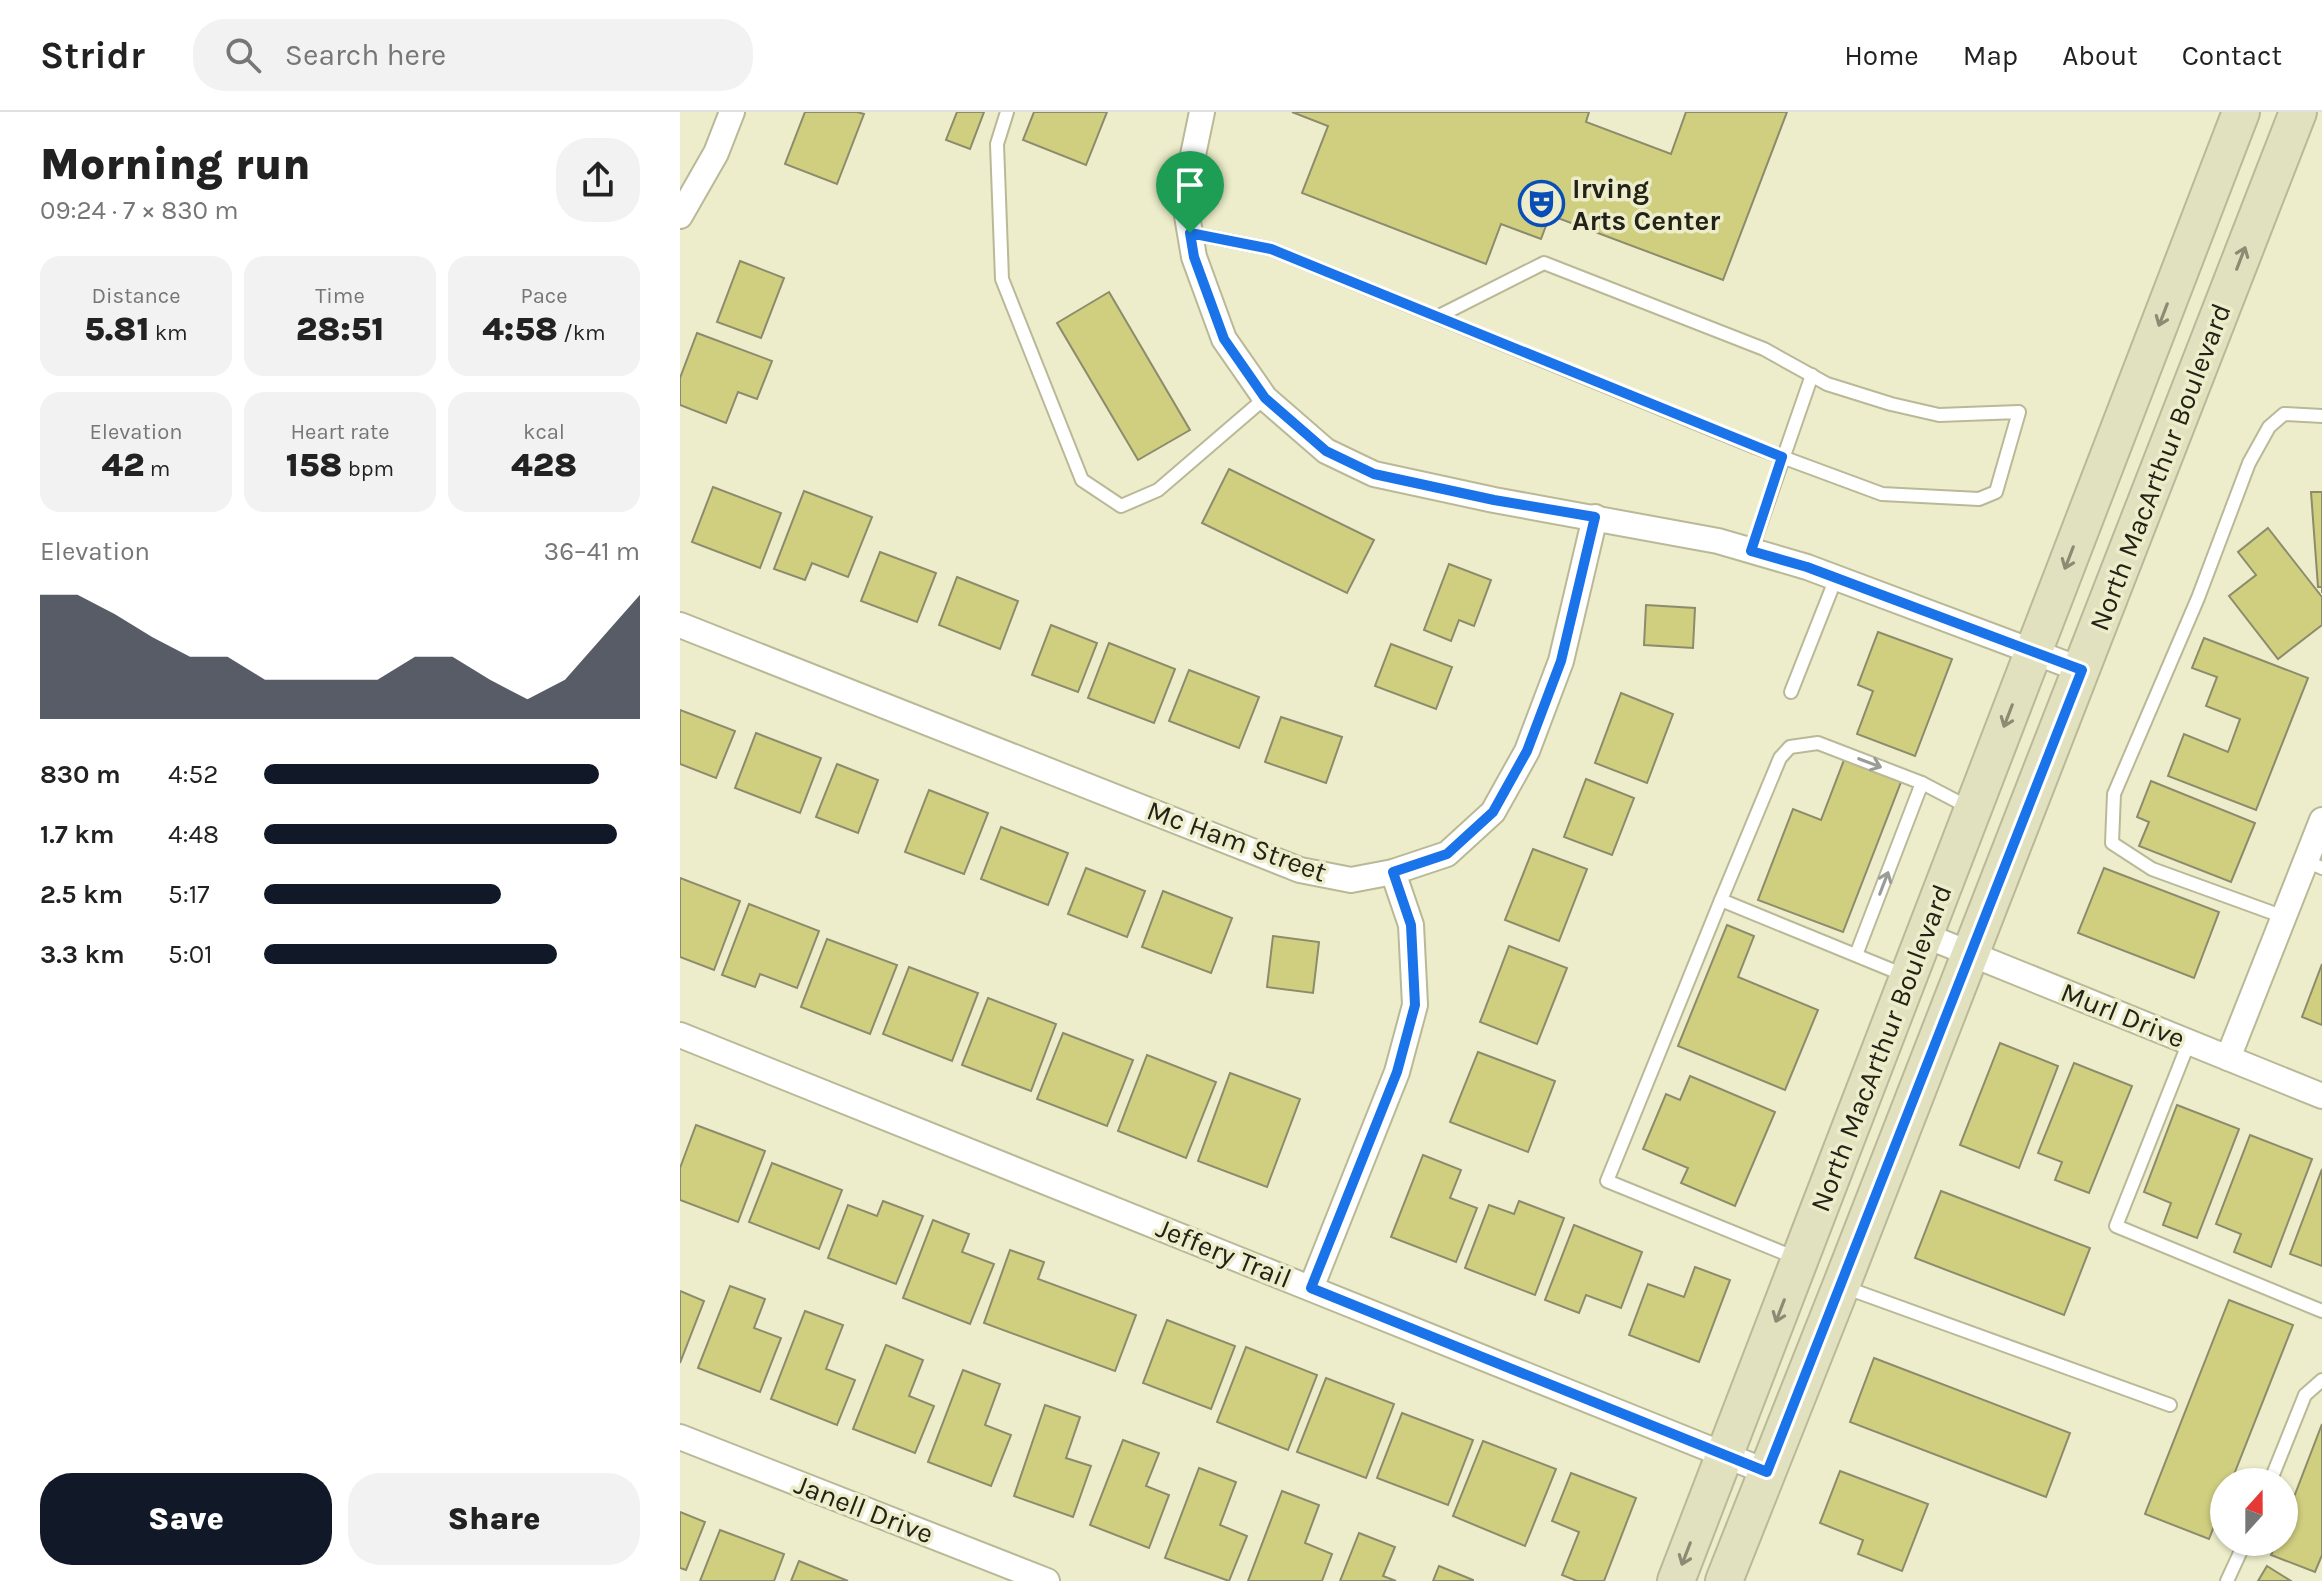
<!DOCTYPE html>
<meta charset="utf-8">
<style>
:root{--surface:#fff;--page:#f2f2f2;--text:#222;--muted:#767676;--line:#e0e0e0;--accent:#111827}
body{margin:0;font-family:Karla,sans-serif;background:var(--page);color:var(--text);height:100vh;display:flex;flex-direction:column;font-size:30px;white-space:nowrap}
*{box-sizing:border-box;margin:0}
p{font-size:26px;color:var(--muted)}
.icon{flex:none;width:44px;height:44px;fill:none;stroke:currentColor;stroke-width:2;stroke-linecap:round;stroke-linejoin:round}
.map{position:relative;flex:1;overflow:hidden}
.sheet{display:flex;flex-direction:column;background:var(--surface);width:680px}
.sheet>*{flex:none}
.needle{width:52px;rotate:21deg}
.controls{position:absolute;left:1530px;top:1356px;display:grid;gap:16px}
.controls a{display:grid;place-items:center;width:88px;height:88px;border-radius:50%;background:var(--surface);box-shadow:0 2px 6px #0004;font-size:40px}
.pin{position:absolute;display:grid;place-items:center;width:68px;height:68px;color:#fff;margin:-82px -34px;border-radius:50% 50% 50% 0;rotate:-45deg;box-shadow:0 0 8px #0007}
.pin .icon{rotate:45deg}
.round{display:grid;place-items:center;flex:none;width:84px;height:84px;border-radius:32px;background:var(--page)}
.overview{display:flex;align-items:center;justify-content:space-between;height:136px;padding:0 40px}
h1{font-size:44px;font-weight:800;line-height:60px}
.stats{display:grid;grid-template-columns:repeat(3,1fr);gap:12px;height:136px;padding:8px 40px}
.stats div{display:grid;align-content:center;border-radius:20px;background:var(--page);text-align:center}
.stats b{font-size:34px;font-weight:800}
.stats small{font-size:22px;font-weight:400}
.stats p{font-size:22px}
.chart{height:224px;padding:16px 40px}
.chart p{display:flex;justify-content:space-between}
.chart svg{width:100%;height:144px;margin-top:8px;fill:var(--accent);opacity:.7}
.primary-button{display:flex;gap:16px;margin-top:auto;padding:16px 40px}
.primary-button a{flex:1;height:92px;border-radius:32px;background:var(--accent);color:#fff;font-size:32px;font-weight:800;line-height:92px;text-align:center}
.primary-button a+a{background:var(--page);color:var(--text)}
ul{padding:0 40px;list-style:none;font-size:26px}
li{display:grid;grid-template-columns:128px 96px 1fr;align-items:center;height:60px}
li i{height:20px;border-radius:10px;background:var(--accent)}
header{display:flex;align-items:center;gap:48px;box-sizing:border-box;height:112px;padding:0 40px;background:var(--surface);border-bottom:2px solid var(--line)}
header strong{font-size:38px}
nav{display:flex;gap:44px;margin-inline-start:auto;font-size:28px}
.search{width:560px;height:72px;background:var(--page);display:flex;align-items:center;gap:20px;box-sizing:border-box;padding:0 28px;border-radius:32px;color:var(--muted);font-size:30px}
main{display:flex;flex:1;min-height:0}
.map>svg:first-child{display:block}
.building{fill:#d0ce7f;stroke:#8c8c6d;stroke-width:2}
.lines{fill:none;stroke-linecap:round;stroke-linejoin:round}
.lane-casing{stroke:#b9b998;stroke-width:16}
.street-casing{stroke:#b9b998;stroke-width:28}
.secondary-casing{stroke:#b9b998;stroke-width:40}
.lane{stroke:#fff;stroke-width:12}
.street{stroke:#fff;stroke-width:24}
.secondary{stroke:#e2e1bf;stroke-width:36}
.oneway{stroke:#8c8b73}
.oneway2{stroke:#9c9c96}
.route-casing{stroke:#fff;stroke-width:16}
.route{stroke:#1a73e8;stroke-width:10}
.labels{text-anchor:middle;dominant-baseline:central;stroke-width:7;stroke-linejoin:round;paint-order:stroke}
.poi-label{font-size:28px;font-weight:bold;fill:#232216;stroke:#ededcb;text-anchor:start}
.street-label{font-size:28px;fill:#232216;stroke:#ededcb}
</style>
<header>
<strong>Stridr</strong>
<div class="search"><svg class="icon" aria-label="search" viewBox="0 0 24 24"><circle cx="10" cy="10" r="6"/><path d="M15 15l6 6"/></svg>Search here</div>
<nav><a>Home</a><a>Map</a><a>About</a><a>Contact</a></nav>
</header>
<main>
<section class="sheet">
<div class="overview"><div><h1>Morning run</h1><p>09:24 · 7 × 830 m</p></div><a class="round"><svg class="icon" aria-label="share" viewBox="0 0 24 24"><path d="M12 15V3M7 8l5-5 5 5M5 13v7h14v-7"/></svg></a></div>
<div class="stats">
<div><p>Distance</p><b>5.81<small> km</small></b></div>
<div><p>Time</p><b>28:51</b></div>
<div><p>Pace</p><b>4:58<small> /km</small></b></div>
</div>
<div class="stats">
<div><p>Elevation</p><b>42<small> m</small></b></div>
<div><p>Heart rate</p><b>158<small> bpm</small></b></div>
<div><p>kcal</p><b>428</b></div>
</div>
<div class="chart"><p><span>Elevation</span>36–41 m</p>
<svg viewBox="0 0 160 44" preserveAspectRatio="none"><path d="M0 44V6L10 6L20 12L30 19L40 25L50 25L60 32L70 32L80 32L90 32L100 25L110 25L120 32L130 38L140 32L150 19L160 6V44z"/></svg>
</div>
<ul>
<li><b>830 m</b>4:52<i style="width:89%"></i></li>
<li><b>1.7 km</b>4:48<i style="width:94%"></i></li>
<li><b>2.5 km</b>5:17<i style="width:63%"></i></li>
<li><b>3.3 km</b>5:01<i style="width:78%"></i></li>
</ul>
<div class="primary-button"><a>Save</a><a>Share</a></div>
</section>
<div class="map">
<svg width="1642" height="1469" viewBox="0 0 1642 1469">
<rect width="100%" height="100%" fill="#ededcb"/>
<g class="building">
<path d="M 125,0 L 177,0 L 184,2 L 157,72 L 105,52 Z"/>
<path d="M 277,0 L 304,0 L 290,37 L 266,28 Z"/>
<path d="M 354,0 L 427,0 L 406,53 L 343,28 Z"/>
<path d="M 612,0 L 909,0 L 906,10 L 991,42 L 1006,0 L 1107,0 L 1043,168 L 870,103 L 861,127 L 821,112 L 806,152 L 622,81 L 648,14 Z"/>
<path d="M 60,149 L 104,166 L 81,226 L 37,210 Z"/>
<path d="M 429,180 L 510,318 L 458,348 L 377,211 Z"/>
<path d="M 17,221 L 92,249 L 77,287 L 58,280 L 46,311 L 0,293 L 0,266 Z"/>
<path d="M 549,357 L 694,428 L 667,481 L 522,411 Z"/>
<path d="M 33,375 L 101,401 L 80,456 L 12,430 Z"/>
<path d="M 124,379 L 192,405 L 168,465 L 132,451 L 125,468 L 94,457 Z"/>
<path d="M 1631,380 L 1642,380 L 1642,481 L 1642,475 L 1638,475 Z"/>
<path d="M 1588,416 L 1642,485 L 1642,513 L 1598,547 L 1549,484 L 1576,463 L 1558,440 Z"/>
<path d="M 200,440 L 256,461 L 237,510 L 181,489 Z"/>
<path d="M 769,452 L 811,468 L 794,514 L 779,508 L 771,529 L 744,518 Z"/>
<path d="M 277,465 L 338,489 L 320,537 L 259,513 Z"/>
<path d="M 966,493 L 1015,496 L 1013,536 L 964,533 Z"/>
<path d="M 371,513 L 417,531 L 398,580 L 352,563 Z"/>
<path d="M 1198,520 L 1272,547 L 1235,644 L 1177,622 L 1193,579 L 1178,573 Z"/>
<path d="M 1524,526 L 1628,566 L 1576,698 L 1488,664 L 1504,622 L 1548,640 L 1560,607 L 1526,594 L 1537,565 L 1512,556 Z"/>
<path d="M 429,531 L 495,557 L 474,611 L 408,586 Z"/>
<path d="M 711,532 L 772,555 L 756,597 L 695,574 Z"/>
<path d="M 509,558 L 579,585 L 559,636 L 489,609 Z"/>
<path d="M 941,581 L 993,602 L 967,671 L 915,651 Z"/>
<path d="M 0,598 L 55,619 L 36,666 L 0,652 Z"/>
<path d="M 601,605 L 662,625 L 646,671 L 585,650 Z"/>
<path d="M 76,621 L 141,646 L 120,701 L 55,676 Z"/>
<path d="M 1164,648 L 1221,670 L 1163,820 L 1078,788 L 1113,697 L 1141,708 Z"/>
<path d="M 157,652 L 198,668 L 178,721 L 136,705 Z"/>
<path d="M 906,667 L 954,686 L 932,743 L 884,725 Z"/>
<path d="M 1471,669 L 1575,711 L 1551,770 L 1459,734 L 1469,710 L 1457,705 Z"/>
<path d="M 249,678 L 308,701 L 284,762 L 225,740 Z"/>
<path d="M 321,715 L 388,741 L 368,793 L 301,767 Z"/>
<path d="M 853,737 L 907,757 L 879,829 L 825,808 Z"/>
<path d="M 406,756 L 465,779 L 447,825 L 388,802 Z"/>
<path d="M 1424,756 L 1539,800 L 1514,866 L 1398,821 Z"/>
<path d="M 0,766 L 60,789 L 34,858 L 0,845 Z"/>
<path d="M 483,779 L 552,806 L 531,861 L 462,835 Z"/>
<path d="M 69,792 L 139,819 L 117,876 L 80,862 L 75,875 L 42,863 Z"/>
<path d="M 1047,813 L 1074,824 L 1058,865 L 1138,898 L 1105,978 L 998,934 Z"/>
<path d="M 593,824 L 639,830 L 633,881 L 587,875 Z"/>
<path d="M 147,827 L 217,853 L 190,922 L 121,895 Z"/>
<path d="M 829,834 L 887,856 L 857,932 L 800,910 Z"/>
<path d="M 1642,852 L 1642,913 L 1622,905 Z"/>
<path d="M 229,855 L 298,881 L 272,949 L 203,922 Z"/>
<path d="M 308,886 L 376,912 L 351,979 L 282,953 Z"/>
<path d="M 383,921 L 453,948 L 427,1014 L 357,987 Z"/>
<path d="M 1320,931 L 1378,954 L 1339,1056 L 1280,1033 Z"/>
<path d="M 798,940 L 875,969 L 848,1040 L 770,1010 Z"/>
<path d="M 467,943 L 536,970 L 506,1046 L 438,1019 Z"/>
<path d="M 1394,951 L 1452,974 L 1409,1081 L 1375,1068 L 1382,1050 L 1358,1041 Z"/>
<path d="M 550,961 L 620,987 L 587,1075 L 518,1049 Z"/>
<path d="M 1010,964 L 1095,1000 L 1055,1094 L 1001,1071 L 1008,1056 L 963,1037 L 986,982 L 1000,988 Z"/>
<path d="M 1497,993 L 1559,1017 L 1517,1126 L 1483,1113 L 1491,1091 L 1464,1080 Z"/>
<path d="M 16,1013 L 85,1039 L 58,1110 L 0,1088 L 0,1056 Z"/>
<path d="M 1570,1023 L 1632,1047 L 1591,1155 L 1554,1140 L 1561,1122 L 1536,1112 Z"/>
<path d="M 743,1043 L 781,1058 L 770,1086 L 797,1096 L 776,1150 L 711,1125 Z"/>
<path d="M 92,1051 L 162,1078 L 139,1137 L 69,1110 Z"/>
<path d="M 1642,1057 L 1642,1154 L 1610,1142 Z"/>
<path d="M 1261,1079 L 1410,1136 L 1384,1203 L 1235,1146 Z"/>
<path d="M 203,1089 L 243,1104 L 216,1172 L 148,1146 L 168,1093 L 197,1104 Z"/>
<path d="M 839,1089 L 884,1106 L 855,1183 L 785,1156 L 809,1093 L 834,1102 Z"/>
<path d="M 253,1108 L 289,1122 L 282,1140 L 314,1152 L 290,1212 L 223,1186 Z"/>
<path d="M 894,1113 L 962,1140 L 941,1196 L 906,1183 L 899,1201 L 865,1188 Z"/>
<path d="M 330,1138 L 364,1150 L 358,1167 L 456,1203 L 435,1259 L 304,1211 Z"/>
<path d="M 1015,1155 L 1050,1168 L 1019,1250 L 949,1223 L 968,1172 L 1004,1185 Z"/>
<path d="M 50,1174 L 85,1187 L 74,1216 L 101,1226 L 80,1280 L 18,1256 Z"/>
<path d="M 0,1179 L 24,1189 L 0,1251 Z"/>
<path d="M 1549,1188 L 1613,1213 L 1551,1370 L 1544,1370 L 1544,1389 L 1529,1427 L 1465,1402 Z"/>
<path d="M 125,1199 L 163,1213 L 146,1257 L 175,1268 L 157,1313 L 91,1287 Z"/>
<path d="M 487,1208 L 555,1234 L 531,1297 L 463,1271 Z"/>
<path d="M 206,1233 L 243,1248 L 229,1284 L 254,1294 L 235,1341 L 173,1317 Z"/>
<path d="M 566,1235 L 637,1263 L 608,1338 L 537,1310 Z"/>
<path d="M 1194,1246 L 1390,1321 L 1366,1385 L 1170,1310 Z"/>
<path d="M 283,1258 L 320,1272 L 305,1313 L 331,1323 L 311,1374 L 248,1350 Z"/>
<path d="M 646,1266 L 714,1292 L 686,1366 L 617,1340 Z"/>
<path d="M 365,1293 L 400,1305 L 386,1346 L 411,1354 L 393,1405 L 334,1384 Z"/>
<path d="M 722,1301 L 793,1328 L 768,1393 L 697,1366 Z"/>
<path d="M 1642,1312 L 1642,1443 L 1635,1460 L 1591,1443 L 1597,1430 L 1604,1430 L 1604,1411 Z"/>
<path d="M 443,1328 L 479,1341 L 466,1374 L 489,1383 L 469,1436 L 410,1413 Z"/>
<path d="M 803,1329 L 876,1357 L 845,1434 L 773,1404 Z"/>
<path d="M 519,1356 L 556,1370 L 540,1413 L 567,1424 L 549,1469 L 485,1446 Z"/>
<path d="M 1160,1359 L 1248,1392 L 1222,1459 L 1178,1442 L 1183,1428 L 1140,1411 Z"/>
<path d="M 891,1361 L 956,1386 L 924,1469 L 897,1469 L 882,1463 L 899,1420 L 872,1409 Z"/>
<path d="M 602,1379 L 639,1393 L 625,1431 L 652,1442 L 642,1469 L 568,1469 Z"/>
<path d="M 0,1400 L 25,1410 L 6,1458 L 0,1456 Z"/>
<path d="M 40,1418 L 104,1442 L 94,1469 L 20,1469 Z"/>
<path d="M 679,1421 L 715,1435 L 703,1464 L 716,1469 L 660,1469 Z"/>
<path d="M 119,1449 L 168,1469 L 111,1469 Z"/>
<path d="M 759,1454 L 793,1468 L 793,1469 L 753,1469 Z"/>
<path d="M 1587,1454 L 1611,1469 L 1578,1469 Z"/>
</g>
<g class="lines">
<defs>
<g id="lane">
<path d="M 327,0 L 317,32 L 322,167 L 402,368 L 441,394 L 478,378 L 585,286"/>
<path d="M 510,121 L 591,137 L 1075,335 L 1202,382 L 1299,387 L 1316,380 L 1339,300 L 1259,303 L 1211,292 L 1147,272 L 1084,237 L 864,151 L 757,205"/>
<path d="M 1071,439 L 1132,263"/>
<path d="M 1111,580 L 1156,466"/>
<path d="M 1626,749 L 1642,756"/>
<path d="M 1041,788 L 1100,646 L 1110,635 L 1138,631 L 1242,671 L 1288,695"/>
<path d="M 1604,805 L 1472,757 L 1432,731 L 1434,682 L 1518,486 L 1569,351 L 1589,315 L 1604,302 L 1642,304"/>
<path d="M 1176,843 L 1242,671"/>
<path d="M 1509,930 L 1436,1114 L 1642,1199"/>
<path d="M 1116,1146 L 927,1069 L 1041,788 L 1224,863"/>
<path d="M 1164,1175 L 1490,1293"/>
<path d="M 1590,1370 L 1625,1283 L 1642,1268"/>
<path d="M 1547,1469 L 1565,1430"/>
</g>
<g id="street">
<path d="M 522,0 L 504,86 L 514,145 L 544,227 L 585,286 L 646,339 L 694,362 L 814,388 L 1038,429 L 1127,455 L 1402,558"/>
<path d="M 0,104 L 36,41 L 52,0"/>
<path d="M 0,513 L 620,758 L 671,768 L 713,760 L 767,742 L 813,700 L 847,639 L 881,549 L 915,405"/>
<path d="M 1244,823 L 1642,984"/>
<path d="M 0,923 L 1087,1360"/>
<path d="M 1548,946 L 1642,708"/>
<path d="M 631,1176 L 717,960 L 735,893 L 731,813 L 713,760"/>
<path d="M 0,1325 L 367,1469"/>
</g>
<g id="secondary">
<path d="M 996,1469 L 1561,0"/>
<path d="M 1044,1469 L 1161,1174 L 1618,0"/>
</g>
</defs>
<use href="#lane" class="lane-casing"/>
<use href="#street" class="street-casing"/>
<use href="#secondary" class="secondary-casing"/>
<use href="#lane" class="lane"/>
<use href="#street" class="street"/>
<use href="#secondary" class="secondary"/>
</g>
<defs><path id="oneway-shaft" d="M-6 0H5M1.5-3L5.5 0L1.5 3" fill="none" stroke-width="1.6" stroke-linecap="round" stroke-linejoin="round" transform="scale(2)"/></defs>
<g class="oneway">
<use href="#oneway-shaft" transform="translate(1561 146) rotate(-69)"/>
<use href="#oneway-shaft" transform="translate(1483 203) rotate(111)"/>
<use href="#oneway-shaft" transform="translate(1389 446) rotate(111)"/>
<use href="#oneway-shaft" transform="translate(1328 604) rotate(111)"/>
<use href="#oneway-shaft" transform="translate(1100 1199) rotate(111)"/>
<use href="#oneway-shaft" transform="translate(1006 1442) rotate(111)"/>
</g>
<g class="oneway2">
<use href="#oneway-shaft" transform="translate(1190 651) rotate(21)"/>
<use href="#oneway-shaft" transform="translate(1204 771) rotate(-69)"/>
</g>
<g class="lines">
<defs>
<path id="route" d="M 510,121 L 591,137 L 1102,345 L 1071,439 L 1127,455 L 1402,558 L 1087,1360 L 631,1176 L 717,960 L 735,893 L 731,813 L 713,760 L 767,742 L 813,700 L 847,639 L 881,549 L 915,405 L 814,388 L 694,362 L 646,339 L 585,286 L 544,227 L 514,145 Z"/>
</defs>
<use href="#route" class="route-casing"/>
<use href="#route" class="route"/>
</g>
<defs>
<symbol id="theatre-ring" viewBox="-11 -11 22 22"><circle r="9.5" fill="#ededcb" stroke="#084db8" stroke-width="1.5"/><path d="M-5-5.5Q0-4 5-5.5V0Q5 5 0 6Q-5 5-5 0ZM-3.3-2.5H-1v1.5H-3.3ZM1-2.5H3.3v1.5H1ZM-2.8 1Q0 5.5 2.8 1Z" fill="#084db8"/></symbol>
</defs>
<g fill-rule="evenodd">
<use href="#theatre-ring" x="836" y="66" width="51" height="51"/>
</g>
<g class="labels">
<g class="poi-label">
<text x="892" y="76">Irving<tspan x="892" dy="32">Arts Center</tspan></text>
</g>
<g class="street-label">
<text transform="translate(1480 355) rotate(-69)">North MacArthur Boulevard</text>
<text transform="translate(557 729) rotate(20)">Mc Ham Street</text>
<text transform="translate(1443 903) rotate(22)">Murl Drive</text>
<text transform="translate(1201 936) rotate(-69)">North MacArthur Boulevard</text>
<text transform="translate(544 1141) rotate(22)">Jeffery Trail</text>
<text transform="translate(184 1397) rotate(21)">Janell Drive</text>
</g>
</g>
</svg>
<div class="controls">
<a><svg class="needle" viewBox="-14 -14 28 28"><path d="M0-13l5 13h-10z" fill="#e53935"/><path d="M0 13l5-13h-10z" fill="#767676"/></svg></a>
</div>
<div class="pin" style="left:510px;top:121px;background:#1e9e55"><svg class="icon" aria-label="arrive" viewBox="0 0 24 24"><path d="M6 21V4h12l-3 4 3 4H6"/></svg></div>
</div>
</main>
